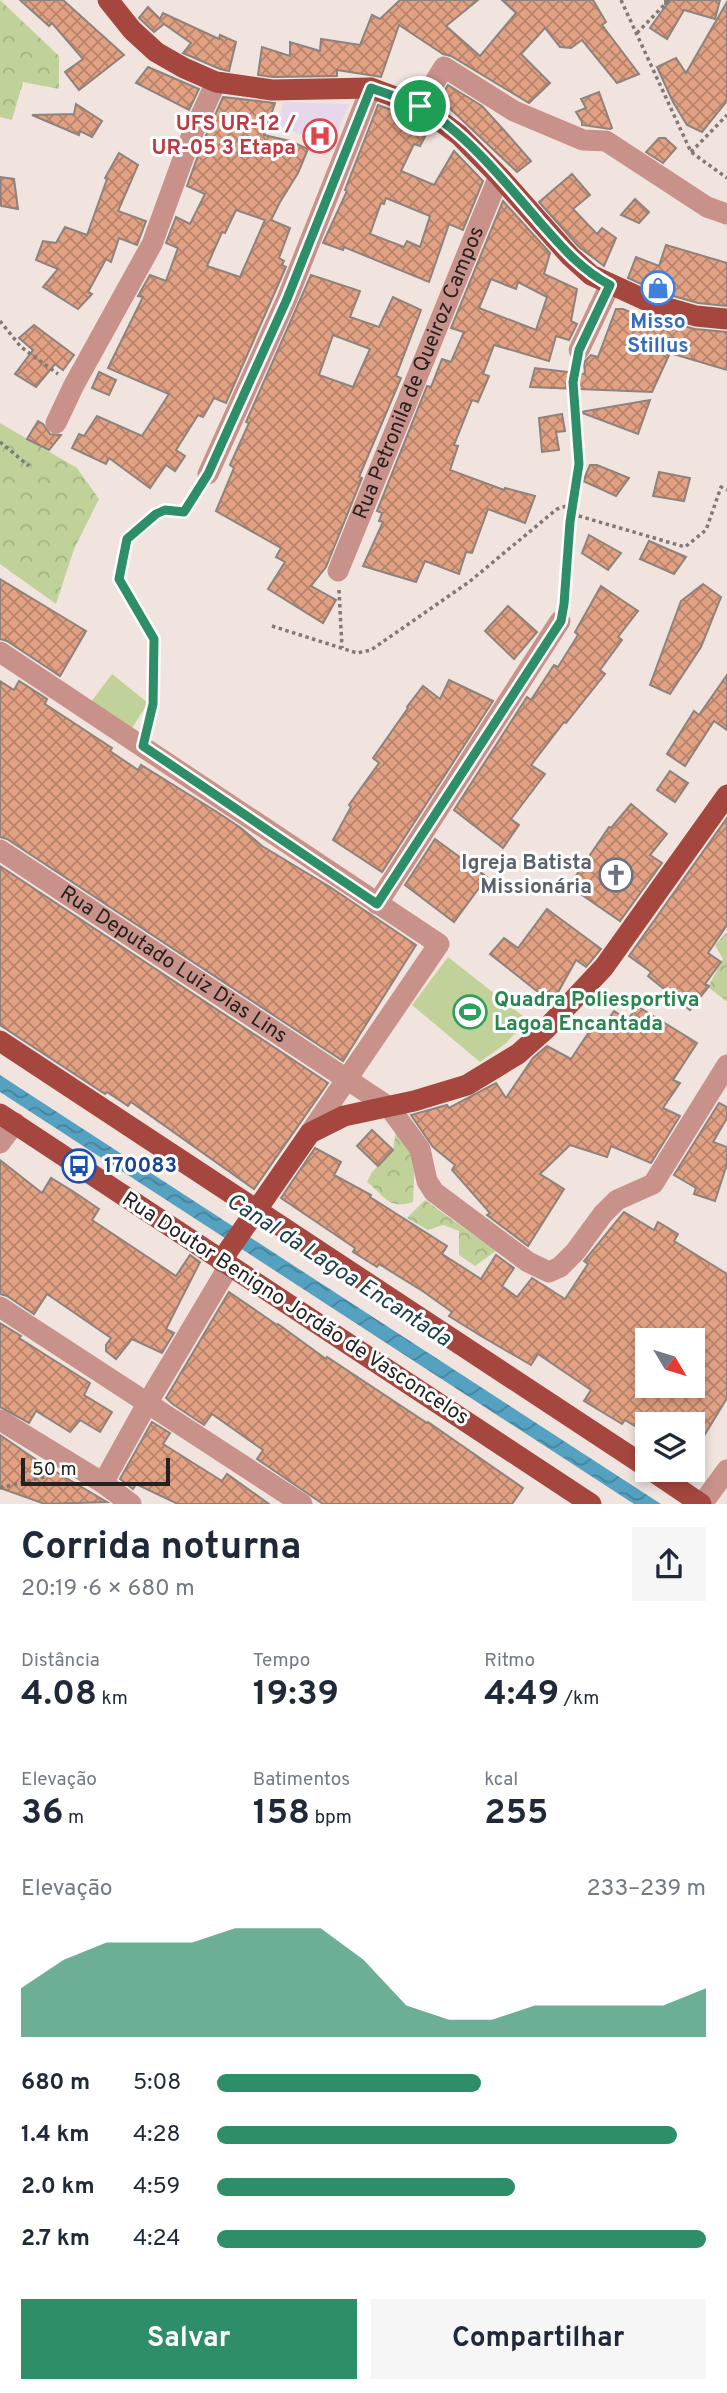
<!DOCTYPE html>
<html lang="pt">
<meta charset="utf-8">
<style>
:root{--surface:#fff;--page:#f6f6f7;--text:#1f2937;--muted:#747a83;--accent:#2e8e68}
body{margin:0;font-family:Overpass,sans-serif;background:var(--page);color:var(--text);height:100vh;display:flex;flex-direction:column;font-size:26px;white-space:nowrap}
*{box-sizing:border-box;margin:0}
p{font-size:23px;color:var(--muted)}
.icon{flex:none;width:38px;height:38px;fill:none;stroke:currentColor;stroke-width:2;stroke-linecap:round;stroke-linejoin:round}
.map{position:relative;height:1504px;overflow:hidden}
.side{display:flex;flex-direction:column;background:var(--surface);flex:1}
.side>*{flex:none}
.needle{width:46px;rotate:128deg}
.fabs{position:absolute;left:635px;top:1328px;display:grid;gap:14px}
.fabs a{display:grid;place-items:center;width:70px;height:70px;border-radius:0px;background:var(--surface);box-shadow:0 4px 10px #0003;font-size:35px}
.scale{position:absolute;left:21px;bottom:18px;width:149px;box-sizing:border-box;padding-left:7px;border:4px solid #25211e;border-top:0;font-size:19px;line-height:24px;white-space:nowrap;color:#25211e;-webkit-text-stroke:5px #fff;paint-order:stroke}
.pin{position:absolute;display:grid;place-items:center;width:60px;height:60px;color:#fff;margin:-30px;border:4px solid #fff;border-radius:50%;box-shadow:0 2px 7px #0007}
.round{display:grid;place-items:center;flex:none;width:74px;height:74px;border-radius:0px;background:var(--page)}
.headline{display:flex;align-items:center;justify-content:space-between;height:119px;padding:0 21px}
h1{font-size:38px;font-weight:700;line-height:52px}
.figures{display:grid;grid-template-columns:repeat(3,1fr);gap:10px;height:119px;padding:7px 21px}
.figures div{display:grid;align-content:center}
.figures b{font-size:35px;font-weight:700}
.figures small{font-size:19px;font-weight:400}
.figures p{font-size:19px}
.chart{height:196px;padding:14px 21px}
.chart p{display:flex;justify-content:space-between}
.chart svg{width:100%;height:126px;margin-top:7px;fill:var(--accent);opacity:.7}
.primary-button{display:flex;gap:14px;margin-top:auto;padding:14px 21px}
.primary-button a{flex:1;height:80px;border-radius:0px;background:var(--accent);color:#fff;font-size:28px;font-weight:700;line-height:80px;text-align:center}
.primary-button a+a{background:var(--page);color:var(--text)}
ul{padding:0 21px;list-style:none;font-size:23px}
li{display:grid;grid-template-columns:112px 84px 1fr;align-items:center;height:52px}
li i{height:18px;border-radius:9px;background:var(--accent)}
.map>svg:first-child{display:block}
.medical{fill:#e6d7ea}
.forest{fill:url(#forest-crowns)}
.green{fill:#c0d29a}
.water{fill:url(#water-waves)}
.building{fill:url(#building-cross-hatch);stroke:#8e827d;stroke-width:2;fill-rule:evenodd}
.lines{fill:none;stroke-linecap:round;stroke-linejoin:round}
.path{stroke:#817975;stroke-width:3.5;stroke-dasharray:3.5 3.5;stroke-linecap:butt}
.minor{stroke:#c8928b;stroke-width:21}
.major{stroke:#a5473f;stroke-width:21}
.route-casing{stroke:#fff;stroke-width:14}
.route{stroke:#2e8e68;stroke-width:9}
.labels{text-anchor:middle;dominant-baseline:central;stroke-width:6;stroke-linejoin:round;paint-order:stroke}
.health-label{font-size:21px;font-weight:bold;fill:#be3a42;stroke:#fff;text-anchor:end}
.shop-label{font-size:21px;font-weight:bold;fill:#366cbe;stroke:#fff}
.street-label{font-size:21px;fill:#25211e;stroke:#fff}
.worship-label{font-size:21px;font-weight:bold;fill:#5b616d;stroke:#fff;text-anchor:end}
.leisure-label{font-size:21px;font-weight:bold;fill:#27864d;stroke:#fff;text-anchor:start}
.transit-label{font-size:21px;font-weight:bold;fill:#164399;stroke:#fff;text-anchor:start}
.water-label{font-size:23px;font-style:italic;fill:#1c3f4d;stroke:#fff}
</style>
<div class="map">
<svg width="727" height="1504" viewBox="0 0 727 1504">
<defs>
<pattern id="forest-crowns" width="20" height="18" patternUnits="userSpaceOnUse" patternTransform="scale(1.75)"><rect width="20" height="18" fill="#c0d29a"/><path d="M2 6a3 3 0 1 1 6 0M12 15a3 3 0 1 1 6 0" fill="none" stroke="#a5b484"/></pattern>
<pattern id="water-waves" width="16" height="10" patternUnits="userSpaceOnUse" patternTransform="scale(1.75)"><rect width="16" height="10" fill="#55a1c1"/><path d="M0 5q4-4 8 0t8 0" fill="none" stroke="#46839c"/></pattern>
<pattern id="building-cross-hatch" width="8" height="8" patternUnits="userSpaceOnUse" patternTransform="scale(1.75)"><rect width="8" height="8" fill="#e2a183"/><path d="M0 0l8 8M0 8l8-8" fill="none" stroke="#b7836b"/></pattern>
</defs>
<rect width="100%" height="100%" fill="#f1e4de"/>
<path class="medical" d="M 284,102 L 349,104 L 331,148 L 276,124 Z"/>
<g class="forest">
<path d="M 0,0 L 59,56 L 59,89 L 23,82 L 12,120 L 0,117 Z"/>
<path d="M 0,423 L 77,468 L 99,499 L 74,549 L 56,604 L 0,564 Z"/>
<path d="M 727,932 L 727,1001 L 726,1001 L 708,987 L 723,959 L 715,945 Z"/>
<path d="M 396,1130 L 415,1155 L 413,1202 C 388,1210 385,1196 367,1182 L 372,1172 L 393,1150 Z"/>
<path d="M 425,1200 L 496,1251 L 475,1266 L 459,1255 L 459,1231 L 443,1225 L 428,1230 L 407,1218 Z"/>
</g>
<g class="green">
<path d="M 112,674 L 148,703 L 130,731 L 91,702 Z"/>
<path d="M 448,957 L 528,1020 L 505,1044 L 480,1062 L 412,1005 Z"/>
</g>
<path class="water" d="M 0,1075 L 661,1504 L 634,1504 L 0,1092 Z"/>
<g class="building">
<path d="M 20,0 L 63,0 L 124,55 L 79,90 L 65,72 L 83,59 L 52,23 L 49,26 Z"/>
<path d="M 400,0 L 478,0 L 446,26 L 480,56 L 516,13 L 502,0 L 593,0 L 606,22 L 602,25 L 639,74 L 617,83 L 582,40 L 571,48 L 560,47 L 545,28 L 521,54 L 550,83 L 529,103 L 451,56 L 443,54 L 399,25 L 381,77 L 337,70 L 337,76 L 273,77 L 258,75 L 262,47 L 290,56 L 290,42 L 320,51 L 321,39 L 360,45 L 372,15 L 380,19 Z"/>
<path d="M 665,0 L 720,0 L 715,19 L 684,10 L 667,39 L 650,28 L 667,4 L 665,4 Z"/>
<path d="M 727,2 L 727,101 L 702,132 L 687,125 L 673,102 L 657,67 L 676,58 L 686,73 Z"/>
<path d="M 148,7 L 160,19 L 163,13 L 219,39 L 220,35 L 236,42 L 229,71 L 220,69 L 183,53 L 191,43 L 164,24 L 154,32 L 139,18 Z"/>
<path d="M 148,67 L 199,89 L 189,110 L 136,83 Z"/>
<path d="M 448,85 L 482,106 L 502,128 L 500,131 L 503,129 L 531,161 L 517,172 L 440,99 Z"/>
<path d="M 599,92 L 612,128 L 610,129 L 582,125 L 582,122 L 576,112 L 586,108 L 581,99 Z"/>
<path d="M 223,97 L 275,103 L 264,135 L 290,141 L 308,149 L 298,173 L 280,202 L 271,220 L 290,228 L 279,258 L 284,261 L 282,265 L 286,267 L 226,403 L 214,398 L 203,417 L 198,415 L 176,450 L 185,456 L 175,471 L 166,465 L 150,488 L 109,458 L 106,464 L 72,448 L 79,434 L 84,436 L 97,416 L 142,436 L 169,394 L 108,368 L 143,297 L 138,296 L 150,275 L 166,281 L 178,248 L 166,243 L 176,217 L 190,224 L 205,194 L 187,186 L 203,142 ZM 236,210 L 265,220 L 240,277 L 207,266 L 222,232 L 225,233 Z"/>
<path d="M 76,104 L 102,121 L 92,137 L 80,131 L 79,135 L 32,115 L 74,114 Z"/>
<path d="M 378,105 L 414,118 L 429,129 L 420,146 L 414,144 L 401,171 L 434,185 L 454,151 L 483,181 L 463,230 L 449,224 L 429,282 L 344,247 L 343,250 L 323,243 L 347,191 L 345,190 ZM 386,198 L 430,216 L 420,247 L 407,241 L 404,247 L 370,234 L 381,203 L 384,204 Z"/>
<path d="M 659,138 L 665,138 L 676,148 L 663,163 L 646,152 Z"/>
<path d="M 119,153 L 138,165 L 118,211 L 146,221 L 137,245 L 119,238 L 111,262 L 106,259 L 88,292 L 92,294 L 78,309 L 43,287 L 58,269 L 36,260 L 43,241 L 56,243 L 65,227 L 87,235 L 107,179 L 105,178 Z"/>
<path d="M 572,174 L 590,195 L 573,209 L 597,234 L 602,228 L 616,238 L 604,266 L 579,247 L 539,202 Z"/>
<path d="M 0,177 L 14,179 L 18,209 L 1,206 Z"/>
<path d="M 635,199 L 649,212 L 639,223 L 621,215 Z"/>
<path d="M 503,201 L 550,253 L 544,274 L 577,289 L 571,321 L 577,324 L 569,340 L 556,336 L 549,361 L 494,345 L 483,374 L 489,376 L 478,402 L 472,400 L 454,445 L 458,446 L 450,470 L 504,490 L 505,488 L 535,496 L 525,523 L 488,509 L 472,553 L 466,552 L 459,574 L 425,561 L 416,582 L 363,566 L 383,522 L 379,521 L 382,513 L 377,511 L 427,386 L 431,387 L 442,359 L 451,362 L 464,332 L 451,328 ZM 491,279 L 516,289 L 518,282 L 547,297 L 536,330 L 479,308 Z"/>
<path d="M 666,245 L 727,263 L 727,306 L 698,303 L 659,292 L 628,278 L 636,257 L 659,266 Z"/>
<path d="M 311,275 L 360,291 L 350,317 L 379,327 L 393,297 L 421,310 L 396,376 L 401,378 L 359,477 L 362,478 L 326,567 L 311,586 L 336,600 L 323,623 L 268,589 L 285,562 L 276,557 L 281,548 L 216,511 L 234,468 L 230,465 L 249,423 L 246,422 ZM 333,335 L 370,349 L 353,387 L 319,375 Z"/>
<path d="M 616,309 L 623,309 L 672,330 L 675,324 L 695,329 L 727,332 L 727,370 L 670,353 L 652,392 L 530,387 L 535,368 L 585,374 L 584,362 L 591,355 L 598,357 Z"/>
<path d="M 34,325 L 74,355 L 63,370 L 55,364 L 36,387 L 15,374 L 33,350 L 19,338 Z"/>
<path d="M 99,372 L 116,380 L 109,395 L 92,388 Z"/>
<path d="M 650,400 L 638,434 L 580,412 Z"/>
<path d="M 562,414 L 565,431 L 556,432 L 559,450 L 542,452 L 539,418 Z"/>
<path d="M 38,421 L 43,424 L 50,434 L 61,435 L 49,450 L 27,439 Z"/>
<path d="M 590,465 L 597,465 L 629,478 L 616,496 L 583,481 Z"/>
<path d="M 659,472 L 690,478 L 684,501 L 653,496 Z"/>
<path d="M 589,535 L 621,553 L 608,570 L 582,553 Z"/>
<path d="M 649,541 L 686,557 L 674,574 L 640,559 Z"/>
<path d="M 0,579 L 86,631 L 60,676 L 7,641 L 0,639 Z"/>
<path d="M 703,584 L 721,597 L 701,647 L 670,694 L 650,685 L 681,601 Z"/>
<path d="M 601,586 L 638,611 L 618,637 L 622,640 L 600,670 L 605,674 L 566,723 L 564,722 L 531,765 L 545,774 L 511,819 L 519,825 L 503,848 L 454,810 L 527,697 L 531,700 L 554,665 L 558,667 L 578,635 L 575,632 Z"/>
<path d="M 508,606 L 537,632 L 514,659 L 485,631 Z"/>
<path d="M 727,675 L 727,730 L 714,721 L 685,766 L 667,754 L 694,711 L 699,715 Z"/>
<path d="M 449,680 L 493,701 L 382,872 L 333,840 L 351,807 L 349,805 L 379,763 L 373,758 L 408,708 L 407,707 L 423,686 L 440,699 Z"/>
<path d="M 0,681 L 14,690 L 19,681 L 47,699 L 45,704 L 112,748 L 110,751 L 138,770 L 141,765 L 217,812 L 241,828 L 262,846 L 330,887 L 416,945 L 343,1061 L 7,839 L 0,837 Z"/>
<path d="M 670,771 L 688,783 L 675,802 L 657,790 Z"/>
<path d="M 631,804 L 667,834 L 650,855 L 662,863 L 620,921 L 569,886 L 609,827 L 611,828 Z"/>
<path d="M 727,818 L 727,925 L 708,953 L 721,962 L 705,984 L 709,986 L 690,1010 L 648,976 L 651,972 L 629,956 Z"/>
<path d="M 435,839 L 487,877 L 454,922 L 405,885 Z"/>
<path d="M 0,866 L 328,1083 L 254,1189 L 131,1102 L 128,1106 L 107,1092 L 105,1094 L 0,1025 Z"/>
<path d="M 547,909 L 601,949 L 586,967 L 576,960 L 552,1003 L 490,954 L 504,938 L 518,948 Z"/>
<path d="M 637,1006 L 697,1043 L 673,1080 L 680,1083 L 663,1108 L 680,1116 L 651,1163 L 611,1146 L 607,1157 L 570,1145 L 540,1174 L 564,1189 L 528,1246 L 487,1215 L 490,1213 L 452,1170 L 455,1165 L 433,1147 L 411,1115 L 447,1105 L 449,1108 L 496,1083 L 506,1098 L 533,1058 L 547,1046 L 571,1059 L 593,1026 L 600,1031 L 614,1011 L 628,1020 Z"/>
<path d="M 719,1103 L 727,1107 L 727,1118 L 713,1142 L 727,1147 L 727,1164 L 715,1201 L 694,1194 L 696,1188 L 674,1175 Z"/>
<path d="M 372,1130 L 393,1150 L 378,1166 L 357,1146 Z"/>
<path d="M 315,1148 L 341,1162 L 334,1175 L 371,1195 L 370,1197 L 447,1246 L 442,1254 L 481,1279 L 496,1255 L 514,1268 L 502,1286 L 517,1297 L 532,1278 L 565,1299 L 588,1264 L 584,1261 L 624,1212 L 654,1230 L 658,1222 L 678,1234 L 674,1241 L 727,1274 L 727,1398 L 693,1454 L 693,1424 L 648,1424 L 648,1434 L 625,1420 L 622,1424 L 584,1401 L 591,1390 L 538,1354 L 531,1365 L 481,1336 L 449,1316 L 452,1312 L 424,1292 L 379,1264 L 377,1267 L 353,1252 L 355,1248 L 281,1198 ZM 648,1340 L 693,1340 L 693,1386 L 648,1386 Z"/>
<path d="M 0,1160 L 42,1193 L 51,1178 L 74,1192 L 99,1209 L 92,1220 L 176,1276 L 190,1255 L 200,1262 L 166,1329 L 174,1333 L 162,1353 L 132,1339 L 116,1359 L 106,1351 L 106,1345 L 111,1338 L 47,1294 L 34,1314 L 7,1296 L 0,1294 Z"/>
<path d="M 229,1292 L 277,1325 L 278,1324 L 326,1359 L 327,1357 L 427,1423 L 428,1422 L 523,1488 L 512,1504 L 323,1504 L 257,1459 L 263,1450 L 212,1414 L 204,1425 L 174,1405 L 166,1398 Z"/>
<path d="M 0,1323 L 21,1336 L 19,1338 L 90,1383 L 84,1395 L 112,1412 L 100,1432 L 80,1420 L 70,1432 L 36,1411 L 29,1423 L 0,1407 Z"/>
<path d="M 152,1422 L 170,1433 L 163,1444 L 222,1481 L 227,1474 L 269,1504 L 178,1504 L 136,1484 L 133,1489 L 120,1479 Z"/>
<path d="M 0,1435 L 41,1463 L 107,1502 L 45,1504 L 0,1488 Z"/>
</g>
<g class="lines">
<g class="path">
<path d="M 621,0 L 691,152 L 727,178"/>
<path d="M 637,33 L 669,0"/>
<path d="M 691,152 L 727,115"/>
<path d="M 0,321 L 21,347 L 58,374"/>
<path d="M 0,442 L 29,466"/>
<path d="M 572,514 L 685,547 L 706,530 L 721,487 L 727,490"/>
<path d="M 339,590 L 342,648"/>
<path d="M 564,602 L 570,522 L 578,464 L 573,382 L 575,370"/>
<path d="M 272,626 L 357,653 L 371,650 L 469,582 L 557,509 L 573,504"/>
<path d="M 148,726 L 153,703 L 154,639 L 119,579 L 127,539 L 156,514 L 165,510 L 184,512 L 197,491"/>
<path d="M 0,1488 L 52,1475"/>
</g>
<g class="minor">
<path d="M 420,106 L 444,67 L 514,111 L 583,140 L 606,141 L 707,207 L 727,214"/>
<path d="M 579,350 L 610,285"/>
<path d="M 56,423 L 74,385 L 152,244 L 191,137 L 216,82"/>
<path d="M 208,474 L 287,299 L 371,88"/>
<path id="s1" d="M 338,571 L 499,176"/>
<path d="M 0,652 L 439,944 L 310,1133"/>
<path id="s2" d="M 0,850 L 389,1107 L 420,1149 L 427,1181 L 434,1192 L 528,1262 L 549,1272 L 560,1267 L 575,1252 L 603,1214 L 617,1200 L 653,1184 L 727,1065"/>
<path d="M 377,904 L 560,621"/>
<path d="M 0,1143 L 15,1123"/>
<path d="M 0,1307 L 302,1504"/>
<path d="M 0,1420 L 103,1483 L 131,1504"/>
<path d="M 103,1483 L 148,1402 L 229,1266"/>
<path d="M 702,1504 L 727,1470"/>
</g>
<g class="major">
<path d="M 108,0 L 132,30 L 156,52 L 184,68 L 216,82 L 272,90 L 371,88 L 420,106 L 459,135 L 499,176 L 570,256 L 591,275 L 654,304 L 696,316 L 727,319"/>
<path d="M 0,1041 L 648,1468"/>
<path d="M 0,1114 L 591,1504"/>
<path d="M 221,1261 L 310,1133 L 344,1116 L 414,1101 L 467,1085 L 518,1054 L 545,1030 L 604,967 L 727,795"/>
<path d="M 651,1470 L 701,1504"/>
</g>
</g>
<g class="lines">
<defs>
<path id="route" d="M 371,88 C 388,94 406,99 422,108 C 464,131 506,183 538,220 C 560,245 580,269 610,285 L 579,350 L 573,382 L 579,464 L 570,522 L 564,604 L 561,621 L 377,904 L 143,746 L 153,704 L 154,639 L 119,579 L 127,539 L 156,514 L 165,510 L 184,512 L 208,474 L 287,299 Z"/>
</defs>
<use href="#route" class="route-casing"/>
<use href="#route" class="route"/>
</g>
<defs>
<symbol id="hospital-ring" viewBox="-11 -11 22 22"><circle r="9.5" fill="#fff" stroke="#e0444e" stroke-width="1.5"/><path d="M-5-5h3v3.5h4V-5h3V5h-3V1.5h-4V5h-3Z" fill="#e0444e"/></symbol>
<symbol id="shop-ring" viewBox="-11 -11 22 22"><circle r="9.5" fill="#fff" stroke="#3f7fe0" stroke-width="1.5"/><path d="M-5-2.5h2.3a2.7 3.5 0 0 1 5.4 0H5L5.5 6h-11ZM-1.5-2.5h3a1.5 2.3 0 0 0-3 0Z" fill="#3f7fe0"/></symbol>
<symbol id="church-ring" viewBox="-11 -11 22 22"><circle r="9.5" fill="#fff" stroke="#6b7280" stroke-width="1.5"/><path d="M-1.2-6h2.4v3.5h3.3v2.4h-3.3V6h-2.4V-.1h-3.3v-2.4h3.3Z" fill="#6b7280"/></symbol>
<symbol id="stadium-ring" viewBox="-11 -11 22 22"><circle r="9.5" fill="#fff" stroke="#2e9e5b" stroke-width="1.5"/><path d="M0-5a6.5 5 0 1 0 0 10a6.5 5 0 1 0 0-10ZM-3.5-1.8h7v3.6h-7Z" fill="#2e9e5b"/></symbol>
<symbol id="bus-ring" viewBox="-11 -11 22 22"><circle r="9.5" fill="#fff" stroke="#1a4fb4" stroke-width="1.5"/><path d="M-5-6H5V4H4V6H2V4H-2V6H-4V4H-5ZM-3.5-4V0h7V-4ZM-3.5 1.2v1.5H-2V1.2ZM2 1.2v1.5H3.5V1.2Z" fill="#1a4fb4"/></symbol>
</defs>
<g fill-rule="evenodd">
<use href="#hospital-ring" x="301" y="117" width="38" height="38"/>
<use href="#shop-ring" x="639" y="269" width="38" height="38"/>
<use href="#church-ring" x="597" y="856" width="38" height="38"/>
<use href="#stadium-ring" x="451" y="993" width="38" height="38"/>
<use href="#bus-ring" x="60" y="1147" width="38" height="38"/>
</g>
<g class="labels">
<g class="health-label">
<text x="296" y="124">UFS UR-12 /<tspan x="296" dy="24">UR-05 3 Etapa</tspan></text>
</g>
<g class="shop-label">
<text x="658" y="322">Misso<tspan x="658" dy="24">Stillus</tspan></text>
</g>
<g class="street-label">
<text stroke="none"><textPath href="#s1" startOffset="214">Rua Petronila de Queiroz Campos</textPath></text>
<text stroke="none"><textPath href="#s2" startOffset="208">Rua Deputado Luiz Dias Lins</textPath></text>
<text transform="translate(295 1309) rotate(33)">Rua Doutor Benigno Jordão de Vasconcelos</text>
</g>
<g class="worship-label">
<text x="592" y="863">Igreja Batista<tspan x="592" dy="24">Missionária</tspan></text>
</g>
<g class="leisure-label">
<text x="494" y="1000">Quadra Poliesportiva<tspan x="494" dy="24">Lagoa Encantada</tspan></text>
</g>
<g class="transit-label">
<text x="104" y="1166">170083</text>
</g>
<g class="water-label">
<text transform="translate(338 1271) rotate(33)">Canal da Lagoa Encantada</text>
</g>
</g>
</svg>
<div class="fabs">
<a><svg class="needle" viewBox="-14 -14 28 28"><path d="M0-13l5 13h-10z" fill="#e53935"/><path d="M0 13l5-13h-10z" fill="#747a83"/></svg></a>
<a><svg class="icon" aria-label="layers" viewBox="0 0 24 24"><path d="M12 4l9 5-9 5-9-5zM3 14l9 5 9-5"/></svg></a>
</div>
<div class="scale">50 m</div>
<div class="pin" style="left:420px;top:106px;background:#1e9e55"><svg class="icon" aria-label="arrive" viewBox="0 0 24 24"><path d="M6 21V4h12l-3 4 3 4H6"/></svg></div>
</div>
<section class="side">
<div class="headline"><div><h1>Corrida noturna</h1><p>20:19 · 6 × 680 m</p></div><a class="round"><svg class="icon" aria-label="share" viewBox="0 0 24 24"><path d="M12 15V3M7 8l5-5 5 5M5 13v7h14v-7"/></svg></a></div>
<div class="figures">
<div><p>Distância</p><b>4.08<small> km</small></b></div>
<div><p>Tempo</p><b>19:39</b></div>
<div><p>Ritmo</p><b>4:49<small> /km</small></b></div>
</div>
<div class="figures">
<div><p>Elevação</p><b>36<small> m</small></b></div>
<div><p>Batimentos</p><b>158<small> bpm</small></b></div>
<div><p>kcal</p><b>255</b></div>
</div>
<div class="chart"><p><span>Elevação</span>233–239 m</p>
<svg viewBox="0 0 160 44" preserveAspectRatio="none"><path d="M0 44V27L10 17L20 11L30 11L40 11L50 6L60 6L70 6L80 17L90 33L100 38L110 38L120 33L130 33L140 33L150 33L160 27V44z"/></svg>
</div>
<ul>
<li><b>680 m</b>5:08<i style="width:54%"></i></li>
<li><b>1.4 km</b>4:28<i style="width:94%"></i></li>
<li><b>2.0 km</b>4:59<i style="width:61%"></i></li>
<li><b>2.7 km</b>4:24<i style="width:100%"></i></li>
</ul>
<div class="primary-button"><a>Salvar</a><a>Compartilhar</a></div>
</section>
